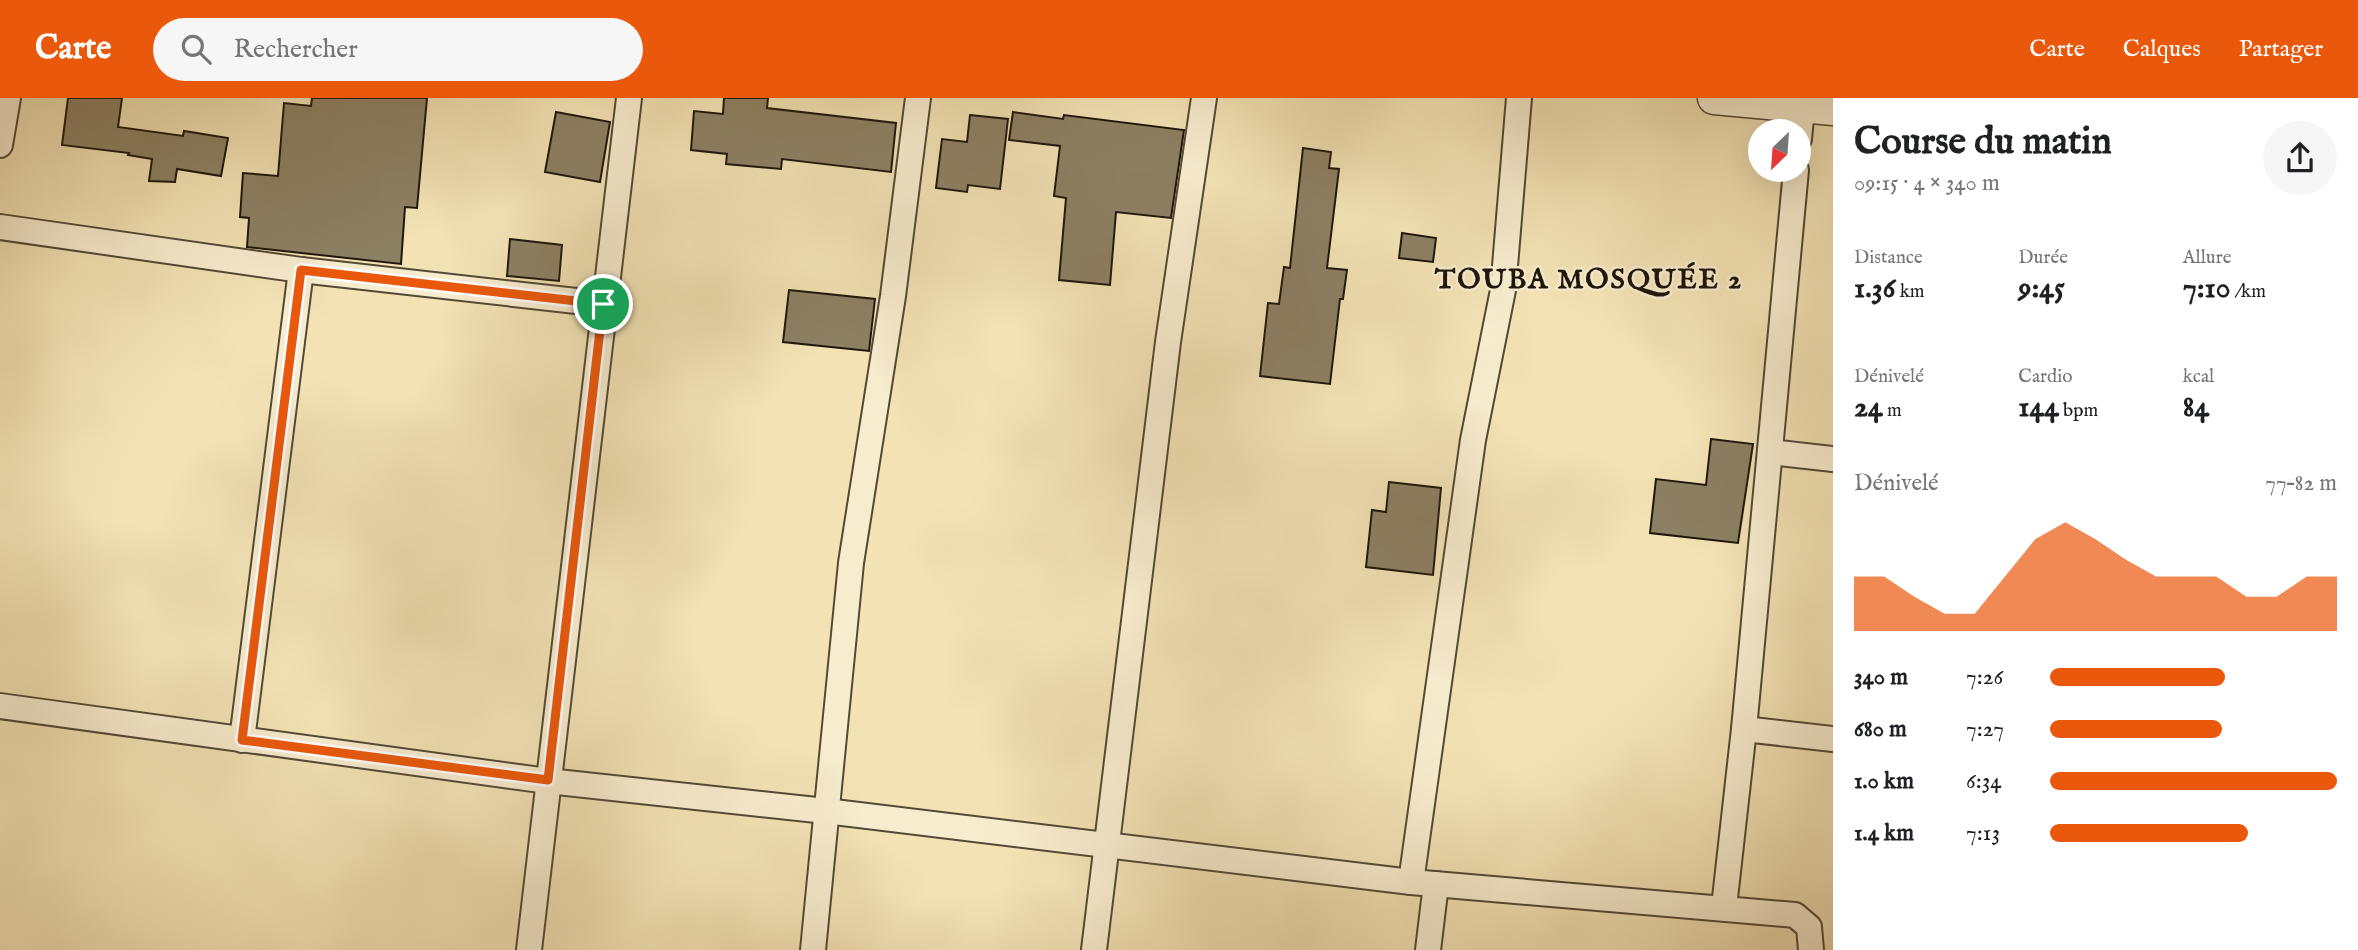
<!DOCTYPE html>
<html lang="fr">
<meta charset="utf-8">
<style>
:root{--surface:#fff;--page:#f6f6f6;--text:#202124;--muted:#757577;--accent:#ea580c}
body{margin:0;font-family:"IM FELL English",serif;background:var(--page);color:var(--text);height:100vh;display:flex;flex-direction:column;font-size:26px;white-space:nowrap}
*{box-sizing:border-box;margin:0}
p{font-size:23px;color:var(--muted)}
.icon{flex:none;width:38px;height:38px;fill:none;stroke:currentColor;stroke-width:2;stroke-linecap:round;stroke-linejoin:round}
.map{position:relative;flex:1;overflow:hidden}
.sheet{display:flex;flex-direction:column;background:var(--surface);width:525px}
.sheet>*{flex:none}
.needle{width:46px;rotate:205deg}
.buttons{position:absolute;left:1748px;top:21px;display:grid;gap:14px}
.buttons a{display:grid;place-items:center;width:63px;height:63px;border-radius:50%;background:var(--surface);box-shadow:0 7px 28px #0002;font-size:35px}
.pin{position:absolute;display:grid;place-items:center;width:60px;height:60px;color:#fff;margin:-30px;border:4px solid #fff;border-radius:50%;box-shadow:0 2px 7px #0007}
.round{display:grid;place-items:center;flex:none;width:74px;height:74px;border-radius:37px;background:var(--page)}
.head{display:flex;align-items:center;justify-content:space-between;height:119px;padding:0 21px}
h1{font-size:38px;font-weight:700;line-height:52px}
.figures{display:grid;grid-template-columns:repeat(3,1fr);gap:10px;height:119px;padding:7px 21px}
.figures div{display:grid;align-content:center}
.figures b{font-size:30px;font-weight:700}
.figures small{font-size:19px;font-weight:400}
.figures p{font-size:19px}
.chart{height:196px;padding:14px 21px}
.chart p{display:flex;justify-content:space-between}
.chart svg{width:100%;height:126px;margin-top:7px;fill:var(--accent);opacity:.7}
ul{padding:0 21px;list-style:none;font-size:23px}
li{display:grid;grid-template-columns:112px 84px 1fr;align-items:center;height:52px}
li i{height:18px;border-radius:9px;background:var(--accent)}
header{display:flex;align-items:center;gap:42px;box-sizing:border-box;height:98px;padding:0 35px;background:var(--accent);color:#fff}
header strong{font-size:33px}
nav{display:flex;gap:38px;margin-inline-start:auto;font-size:24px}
.search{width:490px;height:63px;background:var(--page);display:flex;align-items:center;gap:18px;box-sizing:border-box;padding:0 24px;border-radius:38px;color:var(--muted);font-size:26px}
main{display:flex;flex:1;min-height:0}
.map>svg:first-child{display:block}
.building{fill:#8c8063;stroke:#1e160b;stroke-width:2}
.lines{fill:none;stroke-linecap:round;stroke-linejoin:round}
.minor-casing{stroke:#534935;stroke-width:28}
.tertiary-casing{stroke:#534935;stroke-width:35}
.minor{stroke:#f7ecce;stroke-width:24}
.tertiary{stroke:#f7ecce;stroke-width:32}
.route-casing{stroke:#fff;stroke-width:14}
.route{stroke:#ea580c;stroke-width:9}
.labels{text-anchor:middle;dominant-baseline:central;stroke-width:5;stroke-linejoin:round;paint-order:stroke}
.district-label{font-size:28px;font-weight:bold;letter-spacing:2px;fill:#1e160b;stroke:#f7ecce}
</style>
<header>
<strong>Carte</strong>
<div class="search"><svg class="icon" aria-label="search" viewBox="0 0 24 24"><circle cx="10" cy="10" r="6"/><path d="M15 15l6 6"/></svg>Rechercher</div>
<nav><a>Carte</a><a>Calques</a><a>Partager</a></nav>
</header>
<main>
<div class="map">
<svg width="1833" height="852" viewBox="0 0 1833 852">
<rect width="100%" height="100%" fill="#f2e2b4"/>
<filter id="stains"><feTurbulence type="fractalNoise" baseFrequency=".00286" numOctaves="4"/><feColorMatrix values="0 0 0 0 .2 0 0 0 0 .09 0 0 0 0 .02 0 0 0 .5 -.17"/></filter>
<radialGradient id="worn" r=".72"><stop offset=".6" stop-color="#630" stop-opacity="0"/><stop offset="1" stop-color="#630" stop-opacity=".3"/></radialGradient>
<g class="building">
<path d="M 68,0 L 122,0 L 118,29 L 183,38 L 184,33 L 228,40 L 221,78 L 177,71 L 175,84 L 149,83 L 152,61 L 128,57 L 129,55 L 62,47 Z"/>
<path d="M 312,0 L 427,0 L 417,110 L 405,109 L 401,166 L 247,149 L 249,120 L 240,119 L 243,75 L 278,78 L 284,5 L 311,8 Z"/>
<path d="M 724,0 L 768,0 L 767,10 L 896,25 L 891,74 L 782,61 L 781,71 L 726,66 L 727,56 L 691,52 L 694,13 L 723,16 Z"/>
<path d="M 556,14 L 610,24 L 600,84 L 545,74 Z"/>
<path d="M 1013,14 L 1063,21 L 1064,17 L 1184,32 L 1171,120 L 1116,114 L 1110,187 L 1059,182 L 1066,100 L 1054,98 L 1060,48 L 1009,42 Z"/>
<path d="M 970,17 L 1008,21 L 1000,91 L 968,87 L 967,94 L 936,90 L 942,41 L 967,44 Z"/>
<path d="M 1303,50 L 1331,54 L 1329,70 L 1339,71 L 1327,170 L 1347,172 L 1343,201 L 1340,201 L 1330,286 L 1260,278 L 1268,205 L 1279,206 L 1284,169 L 1290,170 Z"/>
<path d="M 1402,135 L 1436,140 L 1433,164 L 1399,160 Z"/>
<path d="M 510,141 L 562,147 L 559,183 L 507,178 Z"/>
<path d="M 789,192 L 875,201 L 869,253 L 783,244 Z"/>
<path d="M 1711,341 L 1753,346 L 1738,445 L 1650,435 L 1656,381 L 1706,387 Z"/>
<path d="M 1389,384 L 1441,390 L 1433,477 L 1366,469 L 1372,412 L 1386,414 Z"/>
</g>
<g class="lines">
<defs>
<g id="minor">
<path d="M 1799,41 L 1803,0"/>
<path d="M 0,47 L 8,0"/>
<path d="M 0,129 L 301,172 L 603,206"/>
<path d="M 1770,354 L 1833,361"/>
<path d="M 0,608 L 548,683 L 826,713 L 1411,784 L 1795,817 L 1809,829 L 1811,852"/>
<path d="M 1744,631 L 1833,641"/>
<path d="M 242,642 L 301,172"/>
<path d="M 1411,784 L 1473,342 L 1503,192 L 1519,0"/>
<path d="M 1724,809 L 1744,631 L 1796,72"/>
<path d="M 529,852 L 629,0"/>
<path d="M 813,852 L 851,465 L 893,198 L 918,0"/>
<path d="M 1094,852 L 1168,244 L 1204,0"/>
<path d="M 1428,852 L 1436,786"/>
</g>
<path id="tertiary" d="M 1714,0 L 1833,11"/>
</defs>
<use href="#minor" class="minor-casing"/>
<use href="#tertiary" class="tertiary-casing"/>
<use href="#minor" class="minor"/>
<use href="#tertiary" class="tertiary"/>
</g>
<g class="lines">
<defs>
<path id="route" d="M 301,172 L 603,206 L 548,682 L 242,642 Z"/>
</defs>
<use href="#route" class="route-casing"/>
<use href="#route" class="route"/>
</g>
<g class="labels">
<g class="district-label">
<text x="1589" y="182">TOUBA MOSQUÉE 2</text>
</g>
</g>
<rect width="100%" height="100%" filter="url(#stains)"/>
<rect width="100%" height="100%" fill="url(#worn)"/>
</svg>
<div class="buttons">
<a><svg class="needle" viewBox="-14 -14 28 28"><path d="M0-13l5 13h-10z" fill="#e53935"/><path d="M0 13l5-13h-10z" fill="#757577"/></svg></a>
</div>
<div class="pin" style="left:603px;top:206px;background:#1e9e55"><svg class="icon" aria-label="arrive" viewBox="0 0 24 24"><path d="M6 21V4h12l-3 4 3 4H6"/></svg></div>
</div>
<section class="sheet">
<div class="head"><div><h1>Course du matin</h1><p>09:15 · 4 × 340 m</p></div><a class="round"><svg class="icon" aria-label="share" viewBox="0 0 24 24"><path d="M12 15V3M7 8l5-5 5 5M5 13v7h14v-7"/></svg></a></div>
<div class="figures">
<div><p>Distance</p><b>1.36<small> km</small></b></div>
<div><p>Durée</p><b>9:45</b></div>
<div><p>Allure</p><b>7:10<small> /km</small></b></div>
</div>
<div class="figures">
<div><p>Dénivelé</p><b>24<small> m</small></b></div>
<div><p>Cardio</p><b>144<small> bpm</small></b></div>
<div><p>kcal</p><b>84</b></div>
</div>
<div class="chart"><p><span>Dénivelé</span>77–82 m</p>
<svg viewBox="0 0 160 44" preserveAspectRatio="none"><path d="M0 44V25L10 25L20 32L30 38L40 38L50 25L60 12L70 6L80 12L90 19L100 25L110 25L120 25L130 32L140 32L150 25L160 25V44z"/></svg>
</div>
<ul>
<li><b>340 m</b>7:26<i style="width:61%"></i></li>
<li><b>680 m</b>7:27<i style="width:60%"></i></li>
<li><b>1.0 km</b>6:34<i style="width:100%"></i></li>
<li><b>1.4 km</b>7:13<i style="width:69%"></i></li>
</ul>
</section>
</main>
